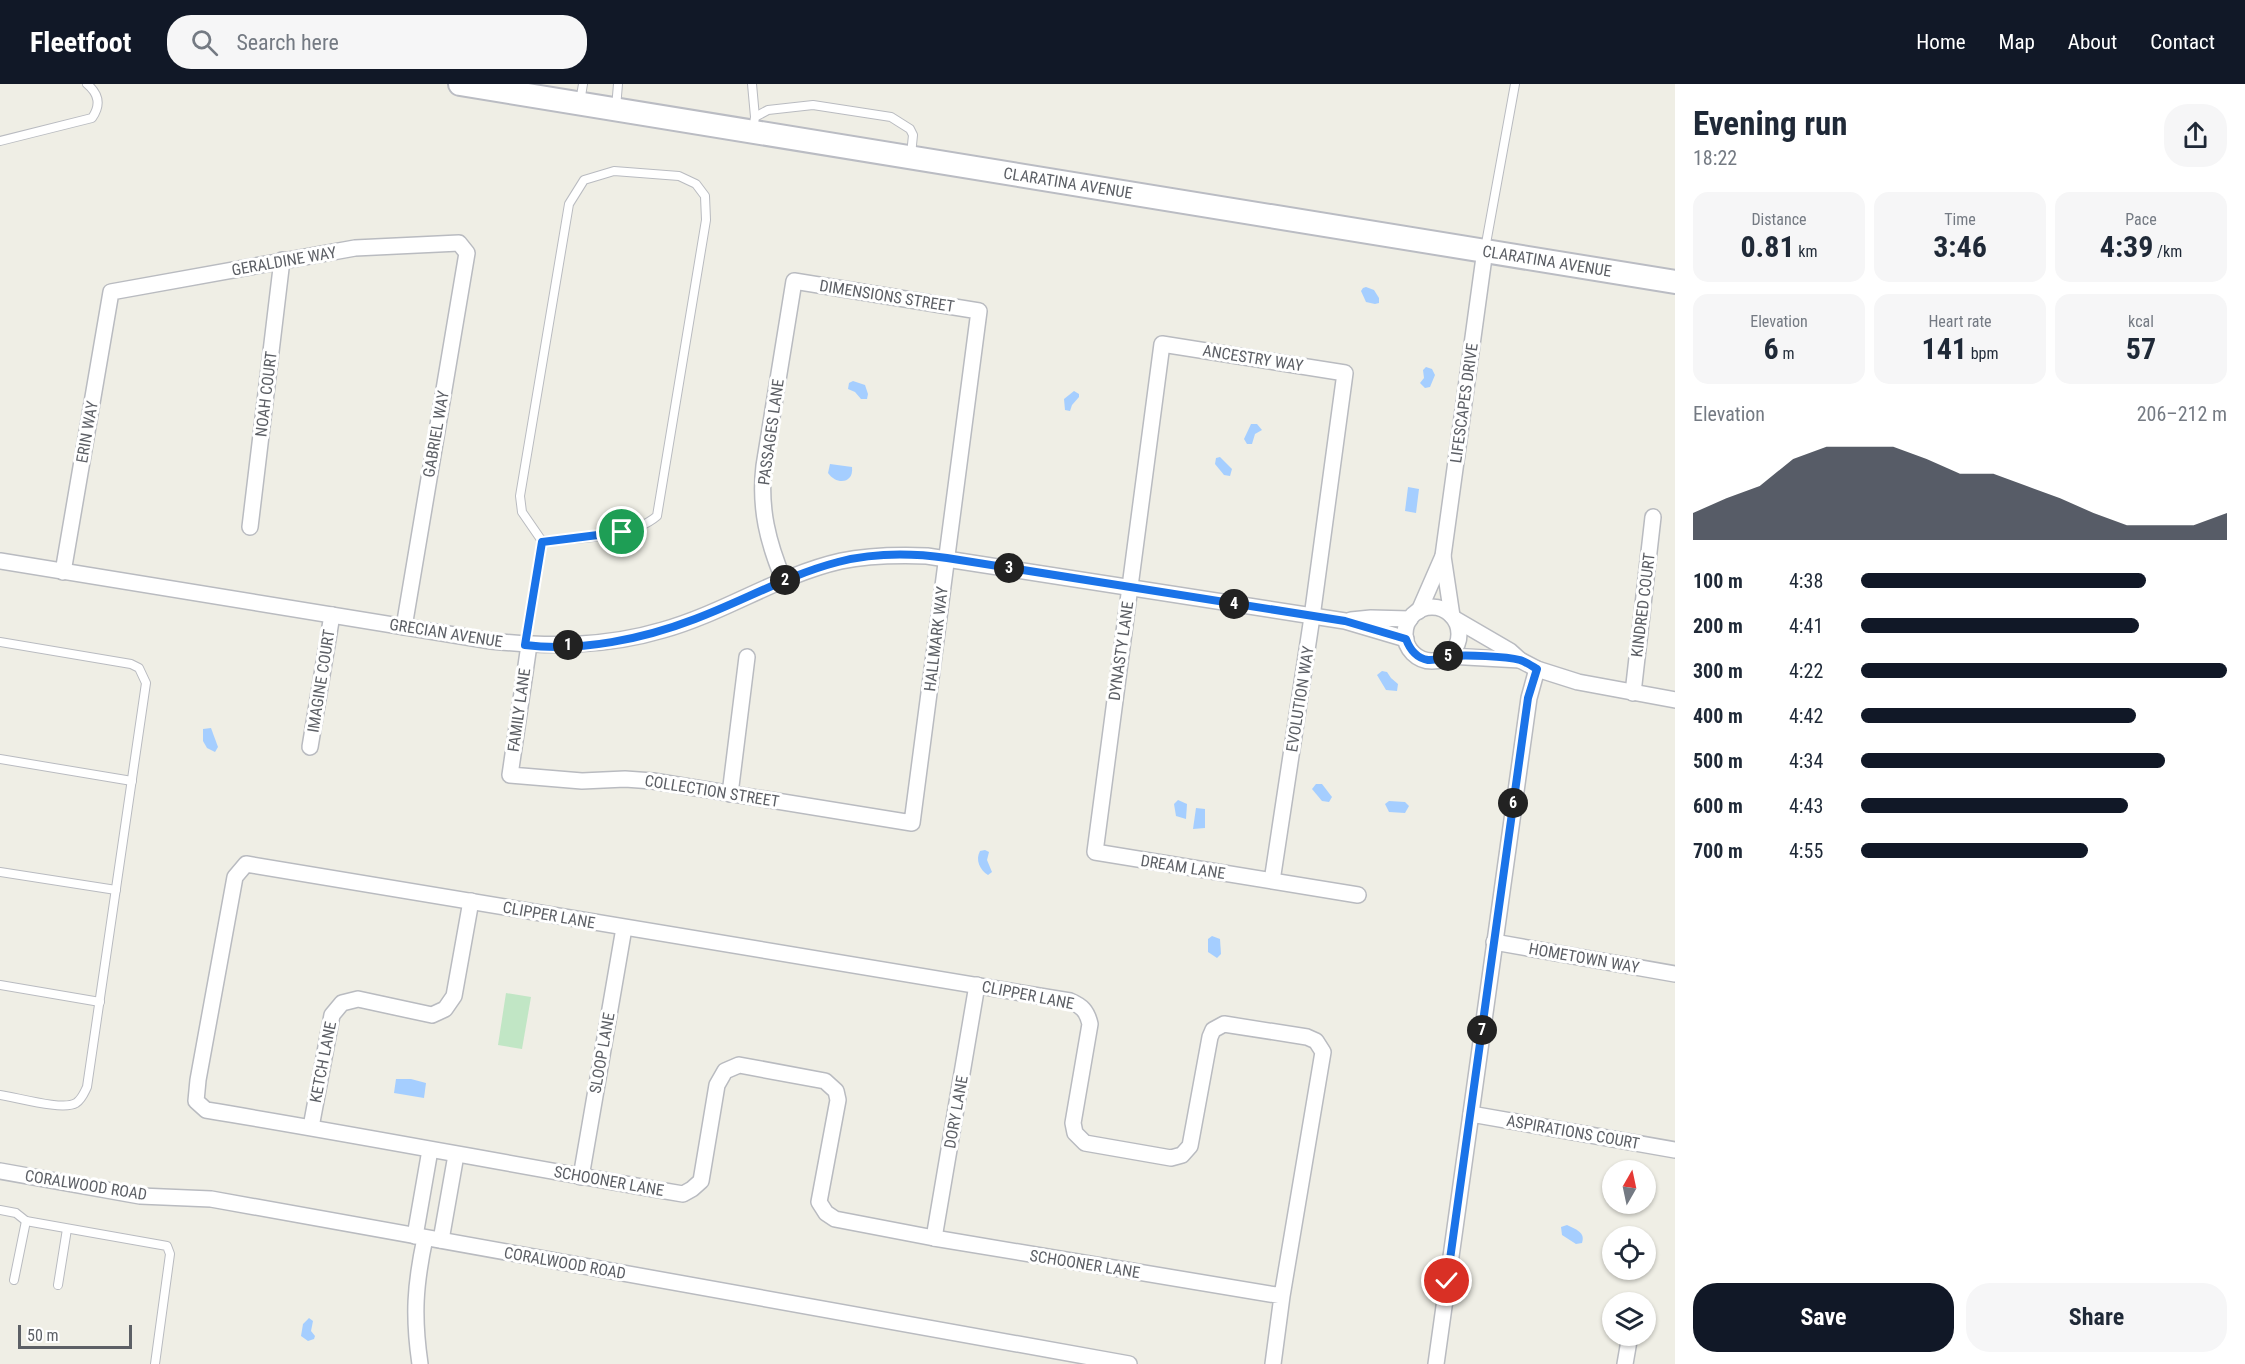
<!DOCTYPE html>
<meta charset="utf-8">
<style>
:root{--surface:#fff;--page:#f6f6f7;--text:#1f2937;--muted:#747a83;--accent:#111827}
body{margin:0;font-family:"Roboto Condensed",sans-serif;background:var(--page);color:var(--text);height:100vh;display:flex;flex-direction:column;font-size:22px;white-space:nowrap}
*{box-sizing:border-box;margin:0}
p{font-size:20px;color:var(--muted)}
.icon{flex:none;width:33px;height:33px;fill:none;stroke:currentColor;stroke-width:2;stroke-linecap:round;stroke-linejoin:round}
.map{position:relative;flex:1;overflow:hidden}
.side{display:flex;flex-direction:column;background:var(--surface);width:570px}
.side>*{flex:none}
.needle{width:39px;rotate:9deg}
.fabs{position:absolute;left:1602px;top:1076px;display:grid;gap:12px}
.fabs a{display:grid;place-items:center;width:54px;height:54px;border-radius:50%;background:var(--surface);box-shadow:0 2px 4px #0004;font-size:30px}
.scale{position:absolute;left:18px;bottom:15px;width:114px;box-sizing:border-box;padding-left:6px;border:3px solid #5c5f65;border-top:0;font-size:16px;line-height:21px;white-space:nowrap;color:#5c5f65;-webkit-text-stroke:4px #fff;paint-order:stroke}
.pin{position:absolute;display:grid;place-items:center;width:51px;height:51px;color:#fff;margin:-26px;border:3px solid #fff;border-radius:50%;box-shadow:0 2px 6px #0007}
.km{position:absolute;width:30px;height:30px;margin:-15px;border-radius:50%;background:#222;color:#fff;font-size:16px;line-height:30px;text-align:center}
.round{display:grid;place-items:center;flex:none;width:63px;height:63px;border-radius:24px;background:var(--page)}
.headline{display:flex;align-items:center;justify-content:space-between;height:102px;padding:0 18px}
h1{font-size:33px;font-weight:700;line-height:45px}
.metrics{display:grid;grid-template-columns:repeat(3,1fr);gap:9px;height:102px;padding:6px 18px}
.metrics div{display:grid;align-content:center;border-radius:15px;background:var(--page);text-align:center}
.metrics b{font-size:30px;font-weight:700}
.metrics small{font-size:16px;font-weight:400}
.metrics p{font-size:16px}
.chart{height:168px;padding:12px 18px}
.chart p{display:flex;justify-content:space-between}
.chart svg{width:100%;height:108px;margin-top:6px;fill:var(--accent);opacity:.7}
.primary-button{display:flex;gap:12px;margin-top:auto;padding:12px 18px}
.primary-button a{flex:1;height:69px;border-radius:24px;background:var(--accent);color:#fff;font-size:24px;font-weight:700;line-height:69px;text-align:center}
.primary-button a+a{background:var(--page);color:var(--text)}
ul{padding:0 18px;list-style:none;font-size:20px}
li{display:grid;grid-template-columns:96px 72px 1fr;align-items:center;height:45px}
li i{height:15px;border-radius:8px;background:var(--accent)}
header{display:flex;align-items:center;gap:36px;box-sizing:border-box;height:84px;padding:0 30px;background:var(--accent);color:#fff}
header strong{font-size:28px}
nav{display:flex;gap:33px;margin-inline-start:auto;font-size:21px}
.search{width:420px;height:54px;background:var(--page);display:flex;align-items:center;gap:15px;box-sizing:border-box;padding:0 21px;border-radius:24px;color:var(--muted);font-size:22px}
main{display:flex;flex:1;min-height:0}
.map>svg:first-child{display:block}
.green{fill:#c1e6c5}
.water{fill:#a5ceff}
.lines{fill:none;stroke-linecap:round;stroke-linejoin:round}
.service-casing{stroke:#b9bbc0;stroke-width:10}
.minor-casing{stroke:#b9bbc0;stroke-width:18}
.secondary-casing{stroke:#babcc3;stroke-width:26}
.service{stroke:#fff;stroke-width:8}
.minor{stroke:#fff;stroke-width:15}
.secondary{stroke:#fff;stroke-width:22}
.route-casing{stroke:#fff;stroke-width:12}
.route{stroke:#1a73e8;stroke-width:8}
.labels{text-anchor:middle;dominant-baseline:central;stroke-width:6;stroke-linejoin:round;paint-order:stroke}
.street-label{font-size:16px;fill:#5c5f65;stroke:#fff}
</style>
<header>
<strong>Fleetfoot</strong>
<div class="search"><svg class="icon" aria-label="search" viewBox="0 0 24 24"><circle cx="10" cy="10" r="6"/><path d="M15 15l6 6"/></svg>Search here</div>
<nav><a>Home</a><a>Map</a><a>About</a><a>Contact</a></nav>
</header>
<main>
<div class="map">
<svg width="1675" height="1280" viewBox="0 0 1675 1280">
<rect width="100%" height="100%" fill="#efeee5"/>
<path class="green" d="M 506,909 L 531,913 L 522,965 L 498,961 Z"/>
<g class="water">
<path d="M 1366,203 L 1374,206 L 1379,214 L 1379,219 L 1375,220 L 1366,218 L 1361,207 L 1363,204 Z"/>
<path d="M 1426,283 L 1432,285 L 1435,291 L 1430,303 L 1425,304 L 1420,299 L 1424,294 L 1423,286 Z"/>
<path d="M 853,297 L 865,301 L 868,310 L 867,315 L 861,315 L 855,308 L 848,305 L 849,299 Z"/>
<path d="M 1074,307 L 1079,310 L 1079,313 L 1072,321 L 1070,327 L 1065,326 L 1064,315 Z"/>
<path d="M 1251,340 L 1257,340 L 1262,346 L 1255,350 L 1252,360 L 1247,360 L 1244,355 Z"/>
<path d="M 1220,373 L 1232,385 L 1230,392 L 1224,391 L 1215,380 L 1216,374 Z"/>
<path d="M 830,380 L 852,383 C 854,400 836,401 828,389 Z"/>
<path d="M 1408,403 L 1419,405 L 1416,429 L 1405,427 Z"/>
<path d="M 1382,587 L 1387,588 L 1391,594 L 1398,600 L 1397,607 L 1386,606 L 1377,591 Z"/>
<path d="M 211,644 L 218,663 L 215,668 L 207,664 L 203,657 L 203,645 Z"/>
<path d="M 1316,700 L 1322,700 L 1332,713 L 1329,718 L 1322,717 L 1312,705 Z"/>
<path d="M 1178,716 L 1187,720 L 1186,735 L 1176,732 L 1174,720 Z"/>
<path d="M 1389,717 L 1405,718 L 1409,722 L 1405,729 L 1389,728 L 1385,720 Z"/>
<path d="M 1196,724 L 1205,725 L 1205,744 L 1193,745 Z"/>
<path d="M 985,766 L 989,768 L 987,776 L 992,788 L 988,791 C 980,786 975,776 980,767 Z"/>
<path d="M 1212,852 L 1220,855 L 1221,870 L 1217,874 L 1208,868 L 1208,855 Z"/>
<path d="M 396,995 L 411,995 L 426,999 L 424,1014 L 394,1009 Z"/>
<path d="M 1567,1141 C 1575,1145 1586,1148 1582,1159 L 1576,1160 L 1562,1151 L 1561,1143 Z"/>
<path d="M 309,1234 L 313,1237 L 311,1247 L 315,1252 L 314,1255 L 308,1257 L 301,1252 L 303,1240 Z"/>
</g>
<g class="lines">
<defs>
<g id="service">
<path d="M 752,0 L 755,33"/>
<path d="M 580,18 L 583,0"/>
<path d="M 616,24 L 618,0"/>
<path d="M 753,46 L 755,33 L 768,26 L 813,21 L 891,33 L 910,45 L 913,51 L 911,71"/>
<path d="M 0,57 L 92,34 C 101,21 99,10 87,0"/>
<path d="M 1485,165 L 1515,0"/>
<path d="M 0,558 L 131,580 L 139,584 L 146,599 L 87,1003 C 84,1009 82,1015 76,1019 C 63,1027 16,1013 0,1011"/>
<path d="M 525,561 L 542,457 L 522,428 L 520,412 L 569,120 L 584,96 L 614,87 L 679,92 L 696,100 L 705,112 L 706,136 L 657,432 C 630,455 577,454 542,457"/>
<path d="M 0,675 L 132,697"/>
<path d="M 0,788 L 116,806"/>
<path d="M 0,901 L 100,918"/>
<path d="M 0,1126 L 16,1129 L 26,1137 L 167,1162 L 170,1170 L 155,1280"/>
<path d="M 14,1196 L 26,1137"/>
<path d="M 58,1201 L 67,1145"/>
</g>
<g id="minor">
<path d="M 250,443 L 282,176"/>
<path d="M 1443,472 L 1452,532"/>
<path d="M 0,477 L 491,557 C 549,563 606,563 663,546 C 724,529 779,491 841,477 C 870,471 898,471 927,472 L 1345,537 L 1406,555"/>
<path d="M 63,488 L 111,208 L 355,164 L 459,159 L 467,169 L 404,543"/>
<circle cx="1432" cy="550" r="27"/>
<path d="M 1419,527 L 1443,472 L 1485,166"/>
<path d="M 1455,535 L 1510,567 L 1520,576 L 1537,585 L 1578,598 L 1675,616"/>
<path d="M 1351,536 L 1371,534 L 1410,535"/>
<path d="M 529,561 L 510,691 L 582,697 L 625,695 L 653,697 L 912,739 L 979,227 L 794,197 L 764,382 C 759,424 768,459 784,497"/>
<path d="M 1448,572 L 1520,576"/>
<path d="M 1633,609 L 1653,433"/>
<path d="M 310,663 L 332,531"/>
<path d="M 730,710 L 747,573"/>
<path d="M 1272,797 L 1312,533 L 1345,289 L 1162,260 L 1095,768 L 1358,811"/>
<path d="M 1494,858 L 1675,890"/>
<path d="M 1471,1030 L 1675,1066"/>
<path d="M 311,1043 L 332,931 L 342,919 L 358,915 L 432,931 L 445,925 L 454,912 L 471,817"/>
<path d="M 0,1087 L 140,1112 L 211,1115 L 1129,1280"/>
<path d="M 581,1093 L 624,844"/>
<path d="M 415,1152 L 430,1066"/>
<path d="M 934,1154 L 977,901"/>
<path d="M 441,1156 L 456,1071"/>
<path d="M 420,1280 C 413,1232 415,1201 425,1154"/>
<path d="M 1273,1280 L 1282,1212 L 1323,968 L 1316,957 L 1307,953 L 1224,940 L 1213,946 L 1210,953 L 1190,1062 L 1182,1071 L 1171,1074 L 1085,1059 L 1075,1049 L 1073,1039 L 1090,940 C 1087,927 1082,922 1070,917 L 246,780 L 235,793 L 198,996 L 196,1017 L 206,1026 C 365,1052 524,1083 683,1110 L 692,1105 L 701,1097 L 717,1001 L 725,987 L 739,981 L 825,997 L 836,1007 L 838,1016 L 819,1118 L 826,1129 L 835,1135 L 934,1154 L 1282,1212"/>
<path d="M 1436,1280 L 1529,614 L 1537,585"/>
<path d="M 1625,1280 L 1630,1251"/>
</g>
<path id="secondary" d="M 460,0 L 1675,198"/>
</defs>
<use href="#service" class="service-casing"/>
<use href="#minor" class="minor-casing"/>
<use href="#secondary" class="secondary-casing"/>
<use href="#service" class="service"/>
<use href="#minor" class="minor"/>
<use href="#secondary" class="secondary"/>
</g>
<g class="lines">
<defs>
<path id="route" d="M 622,448 L 542,458 L 525,561 C 581,568 643,555 695,535 C 743,517 788,491 838,478 C 873,469 911,469 947,474 L 1345,537 L 1406,555 C 1410,566 1416,574 1428,576 C 1437,577 1443,572 1451,572 C 1467,571 1505,572 1520,576 C 1526,578 1532,582 1537,585 L 1528,614 L 1447,1197"/>
</defs>
<use href="#route" class="route-casing"/>
<use href="#route" class="route"/>
</g>
<g class="labels">
<g class="street-label">
<text transform="translate(1068 99) rotate(9)">CLARATINA AVENUE</text>
<text transform="translate(284 177) rotate(-10)">GERALDINE WAY</text>
<text transform="translate(1547 177) rotate(9)">CLARATINA AVENUE</text>
<text transform="translate(887 212) rotate(9)">DIMENSIONS STREET</text>
<text transform="translate(1253 274) rotate(9)">ANCESTRY WAY</text>
<text transform="translate(266 310) rotate(-83)">NOAH COURT</text>
<text transform="translate(1464 319) rotate(-82)">LIFESCAPES DRIVE</text>
<text transform="translate(87 348) rotate(-80)">ERIN WAY</text>
<text transform="translate(771 348) rotate(-82)">PASSAGES LANE</text>
<text transform="translate(436 350) rotate(-80)">GABRIEL WAY</text>
<text transform="translate(1643 521) rotate(-83)">KINDRED COURT</text>
<text transform="translate(446 549) rotate(9)">GRECIAN AVENUE</text>
<text transform="translate(936 555) rotate(-83)">HALLMARK WAY</text>
<text transform="translate(1121 567) rotate(-82)">DYNASTY LANE</text>
<text transform="translate(321 597) rotate(-81)">IMAGINE COURT</text>
<text transform="translate(1300 615) rotate(-81)">EVOLUTION WAY</text>
<text transform="translate(519 626) rotate(-82)">FAMILY LANE</text>
<text transform="translate(712 707) rotate(9)">COLLECTION STREET</text>
<text transform="translate(1183 783) rotate(9)">DREAM LANE</text>
<text transform="translate(549 831) rotate(10)">CLIPPER LANE</text>
<text transform="translate(1584 874) rotate(10)">HOMETOWN WAY</text>
<text transform="translate(1028 911) rotate(11)">CLIPPER LANE</text>
<text transform="translate(602 969) rotate(-80)">SLOOP LANE</text>
<text transform="translate(323 978) rotate(-79)">KETCH LANE</text>
<text transform="translate(956 1028) rotate(-80)">DORY LANE</text>
<text transform="translate(1573 1048) rotate(10)">ASPIRATIONS COURT</text>
<text transform="translate(609 1097) rotate(10)">SCHOONER LANE</text>
<text transform="translate(86 1101) rotate(9)">CORALWOOD ROAD</text>
<text transform="translate(565 1179) rotate(10)">CORALWOOD ROAD</text>
<text transform="translate(1085 1180) rotate(9)">SCHOONER LANE</text>
</g>
</g>
</svg>
<div class="fabs">
<a><svg class="needle" viewBox="-14 -14 28 28"><path d="M0-13l5 13h-10z" fill="#e53935"/><path d="M0 13l5-13h-10z" fill="#747a83"/></svg></a>
<a><svg class="icon" aria-label="locate" viewBox="0 0 24 24"><circle cx="12" cy="12" r="6"/><path d="M12 2v4M12 18v4M2 12h4M18 12h4"/></svg></a>
<a><svg class="icon" aria-label="layers" viewBox="0 0 24 24"><path d="M12 4l9 5-9 5-9-5zM3 14l9 5 9-5"/></svg></a>
</div>
<div class="scale">50 m</div>
<div class="pin" style="left:622px;top:448px;background:#1e9e55"><svg class="icon" aria-label="arrive" viewBox="0 0 24 24"><path d="M6 21V4h12l-3 4 3 4H6"/></svg></div>
<div class="pin" style="left:1447px;top:1197px;background:#d93025"><svg class="icon" aria-label="check" viewBox="0 0 24 24"><path d="M5 12l5 5 9-10"/></svg></div>
<b class="km" style="left:568px;top:561px">1</b>
<b class="km" style="left:785px;top:496px">2</b>
<b class="km" style="left:1009px;top:484px">3</b>
<b class="km" style="left:1234px;top:520px">4</b>
<b class="km" style="left:1448px;top:572px">5</b>
<b class="km" style="left:1513px;top:719px">6</b>
<b class="km" style="left:1482px;top:946px">7</b>
</div>
<section class="side">
<div class="headline"><div><h1>Evening run</h1><p>18:22</p></div><a class="round"><svg class="icon" aria-label="share" viewBox="0 0 24 24"><path d="M12 15V3M7 8l5-5 5 5M5 13v7h14v-7"/></svg></a></div>
<div class="metrics">
<div><p>Distance</p><b>0.81<small> km</small></b></div>
<div><p>Time</p><b>3:46</b></div>
<div><p>Pace</p><b>4:39<small> /km</small></b></div>
</div>
<div class="metrics">
<div><p>Elevation</p><b>6<small> m</small></b></div>
<div><p>Heart rate</p><b>141<small> bpm</small></b></div>
<div><p>kcal</p><b>57</b></div>
</div>
<div class="chart"><p><span>Elevation</span>206–212 m</p>
<svg viewBox="0 0 160 44" preserveAspectRatio="none"><path d="M0 44V33L10 27L20 22L30 11L40 6L50 6L60 6L70 11L80 17L90 17L100 22L110 27L120 33L130 38L140 38L150 38L160 33V44z"/></svg>
</div>
<ul>
<li><b>100 m</b>4:38<i style="width:78%"></i></li>
<li><b>200 m</b>4:41<i style="width:76%"></i></li>
<li><b>300 m</b>4:22<i style="width:100%"></i></li>
<li><b>400 m</b>4:42<i style="width:75%"></i></li>
<li><b>500 m</b>4:34<i style="width:83%"></i></li>
<li><b>600 m</b>4:43<i style="width:73%"></i></li>
<li><b>700 m</b>4:55<i style="width:62%"></i></li>
</ul>
<div class="primary-button"><a>Save</a><a>Share</a></div>
</section>
</main>
